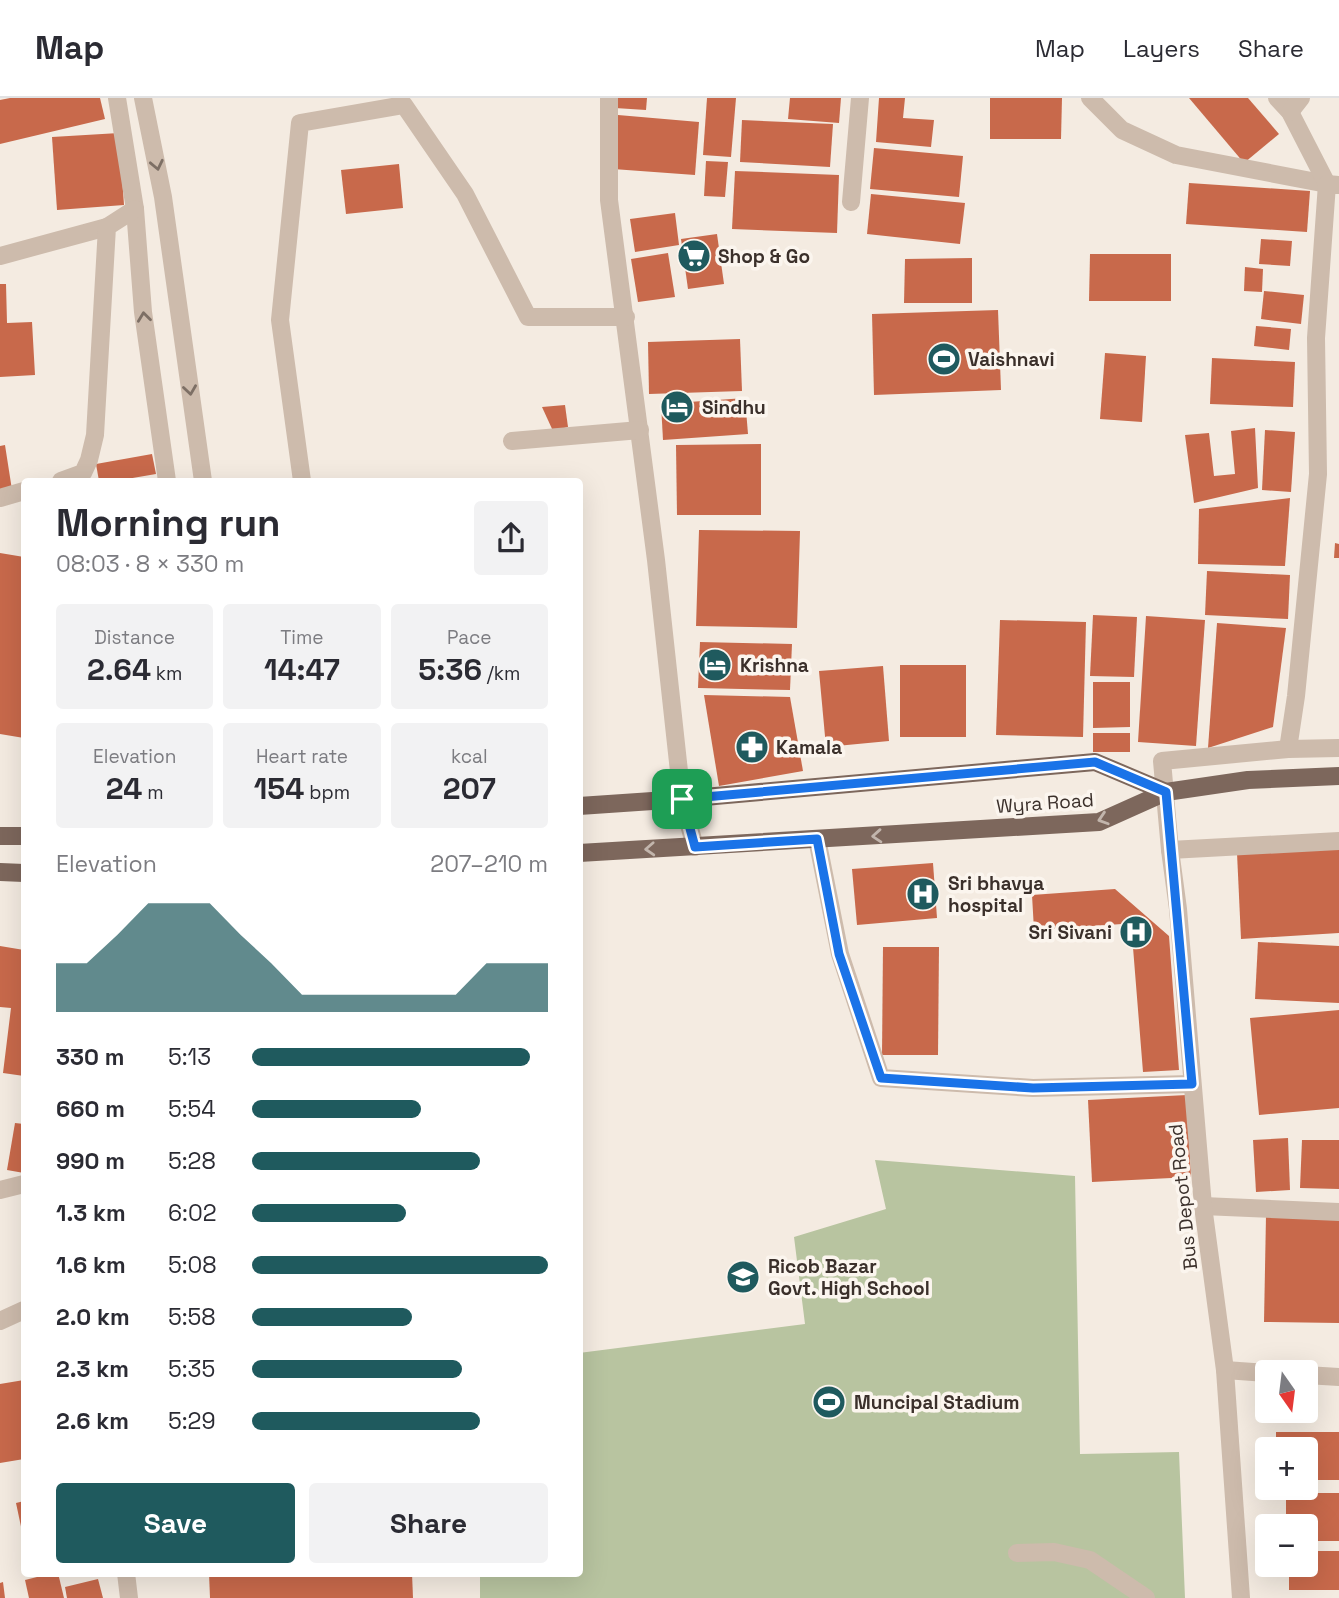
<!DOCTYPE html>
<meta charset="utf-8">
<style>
:root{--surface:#fff;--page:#f2f2f3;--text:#2b2b33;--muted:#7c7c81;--line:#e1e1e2;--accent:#1f5a5e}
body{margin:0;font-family:"Space Grotesk",sans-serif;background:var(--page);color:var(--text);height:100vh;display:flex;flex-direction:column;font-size:26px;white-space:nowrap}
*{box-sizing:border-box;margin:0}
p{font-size:23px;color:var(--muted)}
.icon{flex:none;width:38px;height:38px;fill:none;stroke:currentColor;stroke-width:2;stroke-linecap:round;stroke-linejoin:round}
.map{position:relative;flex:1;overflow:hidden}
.panel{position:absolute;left:21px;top:380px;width:562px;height:1099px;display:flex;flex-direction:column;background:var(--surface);border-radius:7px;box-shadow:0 7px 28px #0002}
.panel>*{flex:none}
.needle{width:46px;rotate:166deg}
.controls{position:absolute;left:1255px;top:1262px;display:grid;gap:14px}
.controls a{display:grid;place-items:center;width:63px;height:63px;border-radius:7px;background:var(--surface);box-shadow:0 7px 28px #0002;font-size:35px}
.pin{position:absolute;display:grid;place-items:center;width:60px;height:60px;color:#fff;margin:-30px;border-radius:14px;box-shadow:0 4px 10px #0006}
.round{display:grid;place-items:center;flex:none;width:74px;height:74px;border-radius:7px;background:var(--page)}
.head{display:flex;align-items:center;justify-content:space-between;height:119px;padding:0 35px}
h1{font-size:38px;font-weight:800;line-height:52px}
.stats{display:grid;grid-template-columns:repeat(3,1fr);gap:10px;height:119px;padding:7px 35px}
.stats div{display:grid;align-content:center;border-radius:7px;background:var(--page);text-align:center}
.stats b{font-size:30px;font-weight:800}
.stats small{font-size:19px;font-weight:400}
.stats p{font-size:19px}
.chart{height:196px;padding:14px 35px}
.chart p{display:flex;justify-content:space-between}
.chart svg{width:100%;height:126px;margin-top:7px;fill:var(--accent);opacity:.7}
.button{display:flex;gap:14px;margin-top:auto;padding:14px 35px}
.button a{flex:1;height:80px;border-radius:7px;background:var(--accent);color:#fff;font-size:28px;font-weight:800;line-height:80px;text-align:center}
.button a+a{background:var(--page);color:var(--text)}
ul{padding:0 35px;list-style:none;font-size:23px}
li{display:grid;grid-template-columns:112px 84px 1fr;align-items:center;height:52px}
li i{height:18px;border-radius:9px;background:var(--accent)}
header{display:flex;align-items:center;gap:42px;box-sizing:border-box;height:98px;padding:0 35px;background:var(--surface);border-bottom:2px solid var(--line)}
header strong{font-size:33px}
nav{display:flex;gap:38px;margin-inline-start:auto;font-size:24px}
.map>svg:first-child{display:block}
.green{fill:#b8c4a0}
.building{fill:#c8694b}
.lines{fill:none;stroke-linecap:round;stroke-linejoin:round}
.minor{stroke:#cdbbac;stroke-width:18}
.major{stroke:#7d675c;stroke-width:18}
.oneway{stroke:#7d6f65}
.oneway2{stroke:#c2b5ac}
.route-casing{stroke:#fff;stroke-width:14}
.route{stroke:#1a73e8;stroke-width:9}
.labels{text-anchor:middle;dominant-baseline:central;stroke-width:7;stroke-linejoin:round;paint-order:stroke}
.poi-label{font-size:19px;font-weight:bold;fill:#3b302b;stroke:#fbf5ee;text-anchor:start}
.street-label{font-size:19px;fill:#3b302b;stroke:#fbf5ee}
</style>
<header>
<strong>Map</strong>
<nav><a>Map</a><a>Layers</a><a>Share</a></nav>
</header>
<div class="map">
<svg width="1339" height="1500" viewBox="0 0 1339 1500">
<rect width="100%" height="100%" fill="#f4ebe1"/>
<path class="green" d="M 875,1062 L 1075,1078 L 1080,1356 L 1179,1354 L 1185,1500 L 480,1500 L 480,1475 L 579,1475 L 579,1255 L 805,1226 L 794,1139 L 886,1111 Z"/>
<g class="building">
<path d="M 10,0 L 100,0 L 105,21 L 0,46 L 0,2 Z"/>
<path d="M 616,0 L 647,0 L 646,12 L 615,10 Z"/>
<path d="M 707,0 L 736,0 L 731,59 L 703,57 Z"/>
<path d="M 790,0 L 841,0 L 839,25 L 788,21 Z"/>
<path d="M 879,0 L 905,0 L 903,20 L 934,22 L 931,49 L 876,44 Z"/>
<path d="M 990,0 L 1062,0 L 1061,41 L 990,41 Z"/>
<path d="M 1189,0 L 1248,0 L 1279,36 L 1244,65 Z"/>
<path d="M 618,17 L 699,24 L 695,77 L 613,71 Z"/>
<path d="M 742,22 L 833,26 L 830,69 L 740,64 Z"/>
<path d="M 119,35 L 124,107 L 57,112 L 52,39 Z"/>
<path d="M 874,50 L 963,58 L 959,99 L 870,91 Z"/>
<path d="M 706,63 L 728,64 L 725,99 L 704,98 Z"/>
<path d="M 399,66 L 403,110 L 346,116 L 341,72 Z"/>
<path d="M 735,73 L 839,77 L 837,135 L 732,131 Z"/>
<path d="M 1189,85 L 1310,93 L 1307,134 L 1186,126 Z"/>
<path d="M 871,96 L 965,105 L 960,146 L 867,136 Z"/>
<path d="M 675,115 L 679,147 L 635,154 L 630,121 Z"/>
<path d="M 717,136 L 724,186 L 688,191 L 681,141 Z"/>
<path d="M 1261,141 L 1292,143 L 1290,168 L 1259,166 Z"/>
<path d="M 668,155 L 675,199 L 638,204 L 631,161 Z"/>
<path d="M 1090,156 L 1171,156 L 1171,203 L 1089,203 Z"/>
<path d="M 972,160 L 972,205 L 904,205 L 905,161 Z"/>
<path d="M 1245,169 L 1263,171 L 1262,194 L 1244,193 Z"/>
<path d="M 0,186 L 6,186 L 7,225 L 32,224 L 35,277 L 0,279 Z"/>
<path d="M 1264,193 L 1304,197 L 1301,226 L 1261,221 Z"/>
<path d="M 998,212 L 1001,292 L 874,297 L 872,216 Z"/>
<path d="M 1256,228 L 1291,231 L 1289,252 L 1254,248 Z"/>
<path d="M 740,241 L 742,293 L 649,296 L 648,244 Z"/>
<path d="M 1105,255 L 1146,258 L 1142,324 L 1100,321 Z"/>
<path d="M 1212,260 L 1295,264 L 1293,309 L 1210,306 Z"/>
<path d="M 745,300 L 748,336 L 663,342 L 661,306 Z"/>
<path d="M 565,307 L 568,329 L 553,333 L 542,309 Z"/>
<path d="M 1255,330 L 1258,390 L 1194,405 L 1185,337 L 1209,335 L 1214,378 L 1235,376 L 1231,333 Z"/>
<path d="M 1265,332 L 1295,334 L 1291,394 L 1262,392 Z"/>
<path d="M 761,346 L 761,417 L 677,417 L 676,347 Z"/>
<path d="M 5,347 L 12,392 L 0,395 L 0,348 Z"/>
<path d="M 152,356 L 156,376 L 115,383 L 99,383 L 96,366 Z"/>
<path d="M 1290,400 L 1285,468 L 1198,466 L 1199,411 Z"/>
<path d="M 699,432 L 800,433 L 797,530 L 696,528 Z"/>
<path d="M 1335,445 L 1339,446 L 1339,460 L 1334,460 Z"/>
<path d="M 0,455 L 24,459 L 24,640 L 0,636 Z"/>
<path d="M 1207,473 L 1290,477 L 1288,521 L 1205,517 Z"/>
<path d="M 1093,517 L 1137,519 L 1134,579 L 1090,578 Z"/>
<path d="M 1146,518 L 1205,522 L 1196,648 L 1138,644 Z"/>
<path d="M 1000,522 L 1086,524 L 1083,639 L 996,637 Z"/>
<path d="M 1217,525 L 1286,530 L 1273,629 L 1208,650 Z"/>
<path d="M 700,544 L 792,546 L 790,592 L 698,590 Z"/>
<rect x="900" y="567" width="66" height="72"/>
<path d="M 883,568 L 889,643 L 826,649 L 819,573 Z"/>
<path d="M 1093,584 L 1130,584 L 1130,629 L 1093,630 Z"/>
<path d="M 704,597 L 790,599 L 803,673 L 719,688 Z"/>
<rect x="1093" y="635" width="37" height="19"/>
<path d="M 1339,750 L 1339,835 L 1241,841 L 1237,755 Z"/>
<path d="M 933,765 L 937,820 L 857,827 L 852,771 Z"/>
<path d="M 1115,791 L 1169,838 L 1179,972 L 1143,974 L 1132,837 L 1122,826 L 1034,832 L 1032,797 Z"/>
<path d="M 1258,844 L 1339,848 L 1339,905 L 1255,901 Z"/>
<path d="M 0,848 L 24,852 L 24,978 L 3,975 L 11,910 L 0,909 Z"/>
<path d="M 883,849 L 939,849 L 938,957 L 882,957 Z"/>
<path d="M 1339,912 L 1339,1010 L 1259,1017 L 1250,920 Z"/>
<path d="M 1187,997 L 1191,1079 L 1092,1084 L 1088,1002 Z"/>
<path d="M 15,1025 L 24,1026 L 24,1075 L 7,1072 Z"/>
<path d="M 1288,1040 L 1290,1092 L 1256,1094 L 1253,1042 Z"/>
<path d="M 1302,1042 L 1339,1042 L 1339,1091 L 1300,1090 Z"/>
<path d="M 1266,1118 L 1339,1119 L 1339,1225 L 1264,1224 Z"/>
<path d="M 24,1282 L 24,1361 L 0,1365 L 0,1286 Z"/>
<path d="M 1276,1334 L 1339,1334 L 1339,1382 L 1306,1382 L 1306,1351 L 1276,1351 Z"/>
<path d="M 1286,1395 L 1339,1395 L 1339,1443 L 1306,1443 L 1306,1428 L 1286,1428 Z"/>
<path d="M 24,1403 L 24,1438 L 23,1438 L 16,1405 Z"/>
<path d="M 1306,1453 L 1339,1453 L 1339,1492 L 1289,1492 L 1289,1466 L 1306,1466 Z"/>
<path d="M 53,1475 L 58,1475 L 64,1500 L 29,1500 L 25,1482 Z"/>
<path d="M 209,1475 L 412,1475 L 413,1500 L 210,1500 Z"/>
<path d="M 98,1481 L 103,1500 L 67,1500 L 65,1489 Z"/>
<path d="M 3,1484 L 5,1500 L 0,1500 L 0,1485 Z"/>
</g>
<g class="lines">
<g class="minor">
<path d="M 117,0 L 135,111 L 143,214 L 167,383"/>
<path d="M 143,0 L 163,99 L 203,383"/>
<path d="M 609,0 L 609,102 L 656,462 L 682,701 L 695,749"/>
<path d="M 1090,0 L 1122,32 L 1176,57 L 1327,86"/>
<path d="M 1277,0 L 1290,14 L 1327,86"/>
<path d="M 1290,14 L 1301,0"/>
<path d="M 851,104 L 860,0"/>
<path d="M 0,158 L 107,129"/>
<path d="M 512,343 L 640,332"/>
<path d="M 61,383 L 83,375 L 89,362 L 95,337 L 107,129 L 135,111"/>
<path d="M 302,383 L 280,222 L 300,25 L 404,7 L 465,96 L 528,219 L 626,219"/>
<path d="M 0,400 L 24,393"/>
<path d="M 1288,651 L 1296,598 L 1318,376 L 1316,240 L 1327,86 L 1339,87"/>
<path d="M 817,741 L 840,856 L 881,980 L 1033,990 L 1192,986"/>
<path d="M 1170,752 L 1339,743"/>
<path d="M 0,1092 L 24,1086"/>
<path d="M 1203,1108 L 1339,1114"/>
<path d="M 0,1223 L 24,1212"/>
<path d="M 1225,1272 L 1267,1275"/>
<path d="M 1306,1277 L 1339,1279"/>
<path d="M 1017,1455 L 1054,1454 L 1090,1462 L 1146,1500"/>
<path d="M 126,1475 L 129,1500"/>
<path d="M 1241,1500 L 1225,1272 L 1203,1108 L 1178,811 L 1170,752 L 1162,663 L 1288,651 L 1339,650"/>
</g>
<g class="major">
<path d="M 579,708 L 682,701 L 1095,664 L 1166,694"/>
<path d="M 0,738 L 24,738"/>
<path d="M 579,755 L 1099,724 L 1166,694 L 1248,682 L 1339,678"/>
<path d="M 0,774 L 24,775"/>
</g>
</g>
<defs><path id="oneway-chevron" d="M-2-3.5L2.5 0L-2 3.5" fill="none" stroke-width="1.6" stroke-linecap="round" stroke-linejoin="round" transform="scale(1.75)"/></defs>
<g class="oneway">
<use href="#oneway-chevron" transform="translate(157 67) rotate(78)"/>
<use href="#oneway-chevron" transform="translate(144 219) rotate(-97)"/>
<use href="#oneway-chevron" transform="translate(190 292) rotate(82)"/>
</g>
<g class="oneway2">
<use href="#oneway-chevron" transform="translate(1103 721) rotate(162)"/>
<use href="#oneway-chevron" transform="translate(877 738) rotate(176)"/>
<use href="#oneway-chevron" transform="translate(650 751) rotate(177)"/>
</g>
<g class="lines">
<defs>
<path id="route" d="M 1095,664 L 1166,694 L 1192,986 L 1033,990 L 881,980 L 839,856 L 817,741 L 695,749 L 682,701 Z"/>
</defs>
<use href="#route" class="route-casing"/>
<use href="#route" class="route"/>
</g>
<defs>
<symbol id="supermarket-disc" viewBox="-11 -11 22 22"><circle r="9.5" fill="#1f5a5e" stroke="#fbf5ee"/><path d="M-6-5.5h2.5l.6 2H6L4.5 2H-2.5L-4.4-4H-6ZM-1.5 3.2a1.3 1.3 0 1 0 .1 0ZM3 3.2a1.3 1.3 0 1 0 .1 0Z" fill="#fff"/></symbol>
<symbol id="stadium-disc" viewBox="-11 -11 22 22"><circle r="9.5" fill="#1f5a5e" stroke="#fbf5ee"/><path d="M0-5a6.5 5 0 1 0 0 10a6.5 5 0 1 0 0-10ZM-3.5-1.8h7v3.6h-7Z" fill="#fff"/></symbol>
<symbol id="hotel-disc" viewBox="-11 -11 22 22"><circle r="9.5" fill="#1f5a5e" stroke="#fbf5ee"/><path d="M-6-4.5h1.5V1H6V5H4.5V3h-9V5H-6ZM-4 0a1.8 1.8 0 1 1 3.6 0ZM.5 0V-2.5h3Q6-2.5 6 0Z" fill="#fff"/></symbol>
<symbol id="pharmacy-disc" viewBox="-11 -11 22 22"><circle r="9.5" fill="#1f5a5e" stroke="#fbf5ee"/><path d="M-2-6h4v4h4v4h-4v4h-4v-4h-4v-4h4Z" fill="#fff"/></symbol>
<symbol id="hospital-disc" viewBox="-11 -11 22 22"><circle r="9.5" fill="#1f5a5e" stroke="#fbf5ee"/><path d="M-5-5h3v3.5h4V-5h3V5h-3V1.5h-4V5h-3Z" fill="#fff"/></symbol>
<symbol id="school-disc" viewBox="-11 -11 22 22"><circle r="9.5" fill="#1f5a5e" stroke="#fbf5ee"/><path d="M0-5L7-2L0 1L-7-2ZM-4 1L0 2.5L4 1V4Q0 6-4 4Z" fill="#fff"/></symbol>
</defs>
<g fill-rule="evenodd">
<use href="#supermarket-disc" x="675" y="139" width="38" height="38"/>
<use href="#stadium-disc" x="925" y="242" width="38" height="38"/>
<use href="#hotel-disc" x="658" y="290" width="38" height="38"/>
<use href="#hotel-disc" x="696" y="548" width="38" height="38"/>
<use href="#pharmacy-disc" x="733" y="630" width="38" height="38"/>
<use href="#hospital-disc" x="904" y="777" width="38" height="38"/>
<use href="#hospital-disc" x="1117" y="815" width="38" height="38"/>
<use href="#school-disc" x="724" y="1160" width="38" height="38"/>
<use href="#stadium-disc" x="810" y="1285" width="38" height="38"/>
</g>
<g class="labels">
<g class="poi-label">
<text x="718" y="158">Shop &amp; Go</text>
<text x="968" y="261">Vaishnavi</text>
<text x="702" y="309">Sindhu</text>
<text x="740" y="567">Krishna</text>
<text x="776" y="649">Kamala</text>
<text x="948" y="785">Sri bhavya<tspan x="948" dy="22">hospital</tspan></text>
<text x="1112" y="834" text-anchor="end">Sri Sivani</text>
<text x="768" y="1168">Ricob Bazar<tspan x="768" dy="22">Govt. High School</tspan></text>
<text x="854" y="1304">Muncipal Stadium</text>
</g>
<g class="street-label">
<text transform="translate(1045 705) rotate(-4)">Wyra Road</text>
<text transform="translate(1183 1099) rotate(-96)">Bus Depot Road</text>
</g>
</g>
</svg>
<div class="controls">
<a><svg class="needle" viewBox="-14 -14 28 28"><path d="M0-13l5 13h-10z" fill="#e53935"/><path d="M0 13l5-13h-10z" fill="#7c7c81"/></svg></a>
<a>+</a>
<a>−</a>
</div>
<div class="pin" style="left:682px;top:701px;background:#1e9e55"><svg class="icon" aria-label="arrive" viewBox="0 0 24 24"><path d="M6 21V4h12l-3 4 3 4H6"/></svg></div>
<section class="panel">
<div class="head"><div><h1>Morning run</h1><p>08:03 · 8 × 330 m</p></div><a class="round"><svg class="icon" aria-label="share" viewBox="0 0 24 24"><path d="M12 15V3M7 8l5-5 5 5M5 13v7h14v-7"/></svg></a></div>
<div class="stats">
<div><p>Distance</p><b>2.64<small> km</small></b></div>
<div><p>Time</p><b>14:47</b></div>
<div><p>Pace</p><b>5:36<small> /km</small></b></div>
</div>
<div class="stats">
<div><p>Elevation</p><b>24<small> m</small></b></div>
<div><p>Heart rate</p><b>154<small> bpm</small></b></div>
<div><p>kcal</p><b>207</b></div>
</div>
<div class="chart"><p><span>Elevation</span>207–210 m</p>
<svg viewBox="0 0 160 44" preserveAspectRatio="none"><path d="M0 44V27L10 27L20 17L30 6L40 6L50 6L60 17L70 27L80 38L90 38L100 38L110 38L120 38L130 38L140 27L150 27L160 27V44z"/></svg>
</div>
<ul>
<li><b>330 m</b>5:13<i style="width:94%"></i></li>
<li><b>660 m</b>5:54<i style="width:57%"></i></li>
<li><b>990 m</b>5:28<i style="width:77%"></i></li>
<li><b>1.3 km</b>6:02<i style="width:52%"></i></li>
<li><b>1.6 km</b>5:08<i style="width:100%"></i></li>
<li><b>2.0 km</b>5:58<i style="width:54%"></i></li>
<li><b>2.3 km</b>5:35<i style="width:71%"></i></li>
<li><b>2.6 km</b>5:29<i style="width:77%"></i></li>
</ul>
<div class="button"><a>Save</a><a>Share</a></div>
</section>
</div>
